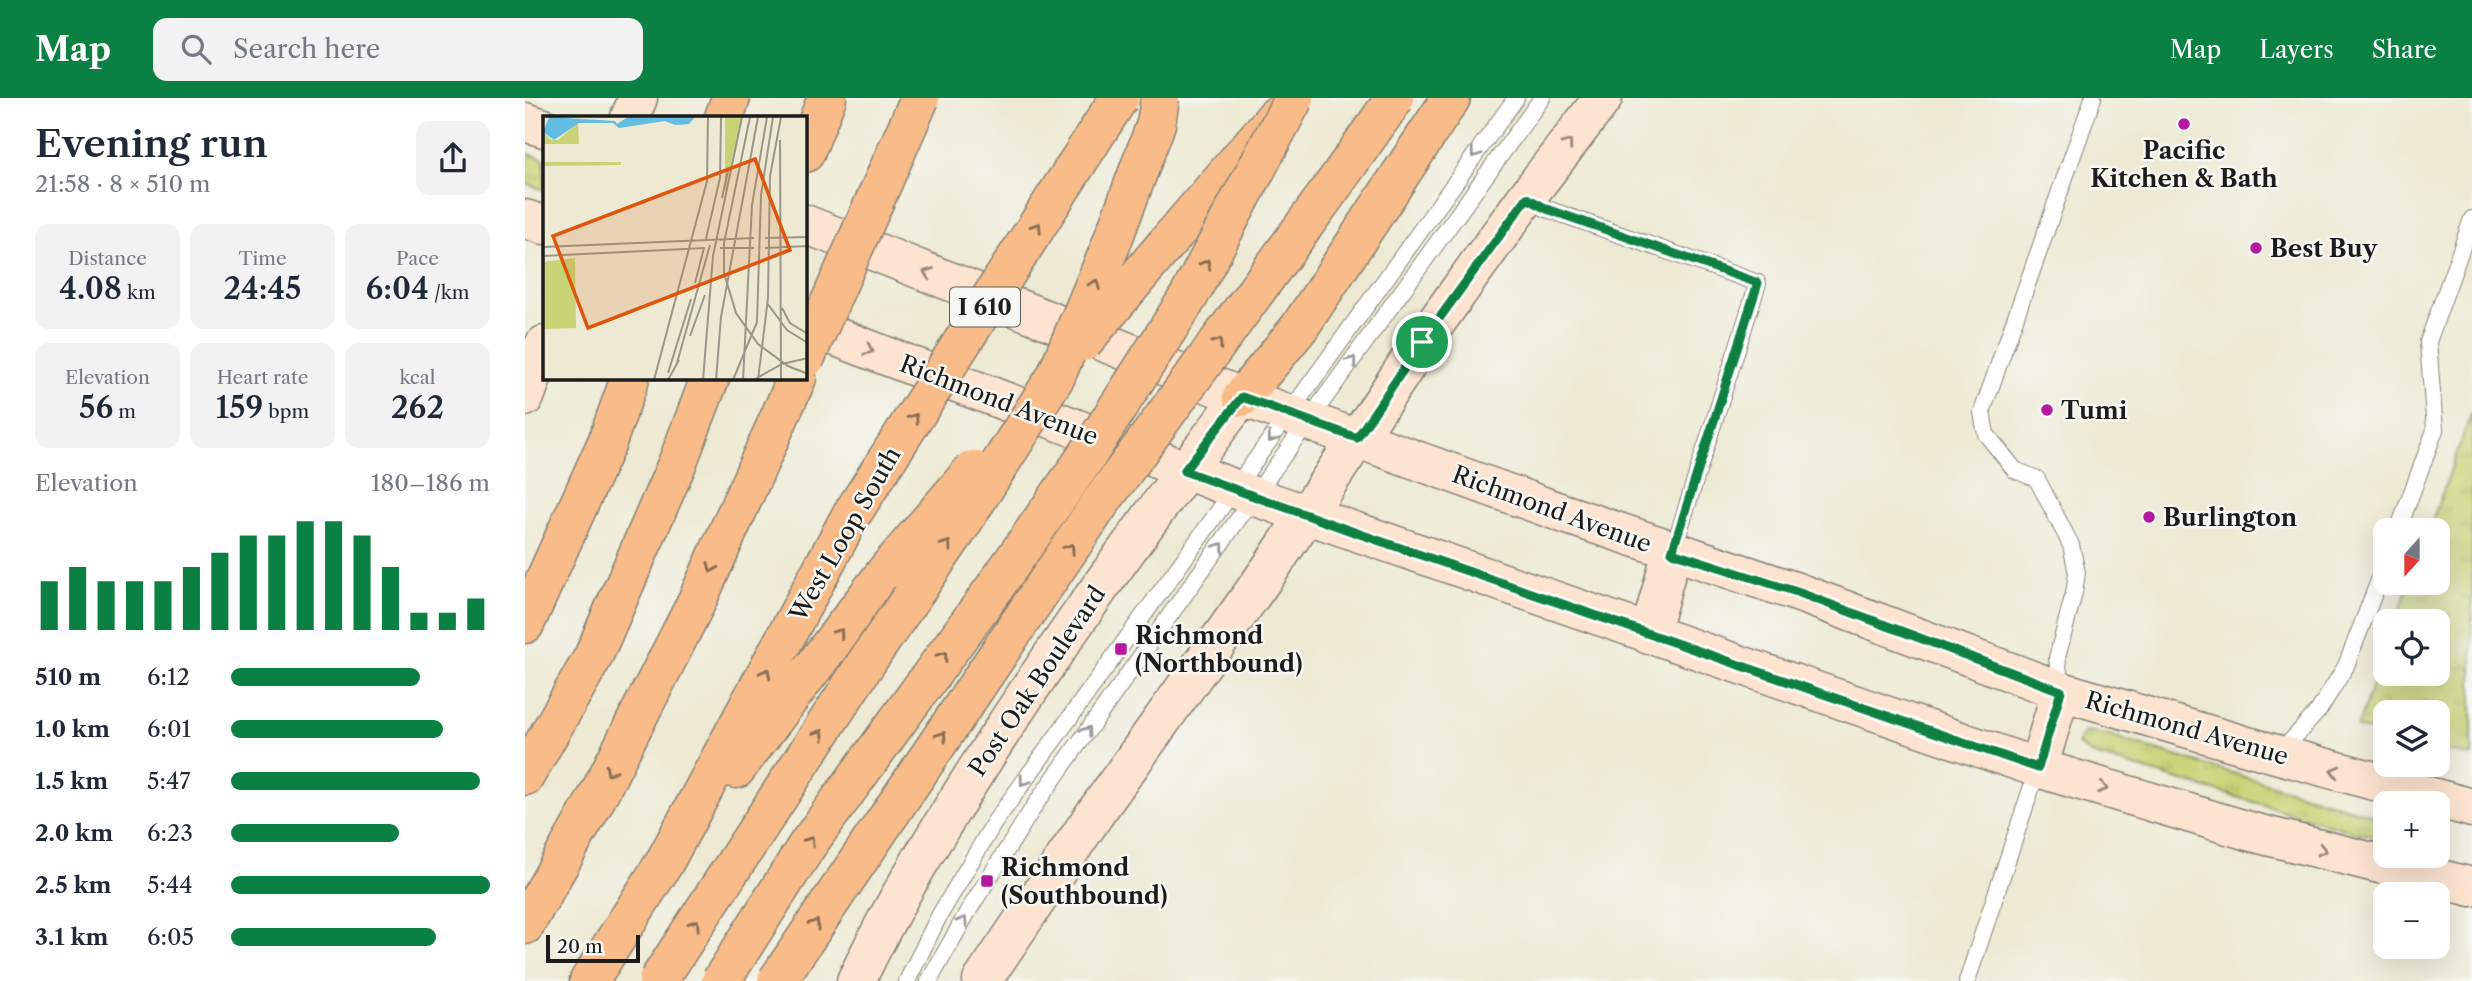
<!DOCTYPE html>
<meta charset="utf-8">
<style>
:root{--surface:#fff;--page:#f2f2f3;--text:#1f2937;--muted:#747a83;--accent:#0b8043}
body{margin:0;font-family:"Libre Caslon Text",serif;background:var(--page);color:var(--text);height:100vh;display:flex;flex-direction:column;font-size:26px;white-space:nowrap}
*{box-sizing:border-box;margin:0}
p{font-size:23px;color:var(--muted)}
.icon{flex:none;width:38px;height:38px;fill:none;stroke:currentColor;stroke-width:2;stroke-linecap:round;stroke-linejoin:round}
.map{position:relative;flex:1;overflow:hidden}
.side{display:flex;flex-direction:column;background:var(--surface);width:525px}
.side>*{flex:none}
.needle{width:46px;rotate:201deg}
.fabs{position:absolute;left:1848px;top:420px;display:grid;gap:14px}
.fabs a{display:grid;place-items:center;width:77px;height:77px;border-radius:14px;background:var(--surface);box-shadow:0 7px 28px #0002;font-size:35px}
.scale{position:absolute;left:21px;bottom:18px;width:94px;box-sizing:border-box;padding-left:7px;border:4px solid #1c1c1c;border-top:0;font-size:19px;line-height:24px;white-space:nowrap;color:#1c1c1c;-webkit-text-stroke:5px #f6f6f2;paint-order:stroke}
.pin{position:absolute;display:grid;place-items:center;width:60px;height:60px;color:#fff;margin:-30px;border:4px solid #fff;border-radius:50%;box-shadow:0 2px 7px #0007}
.round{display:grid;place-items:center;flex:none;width:74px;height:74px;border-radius:14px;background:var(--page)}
.headline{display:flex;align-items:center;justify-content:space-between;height:119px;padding:0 35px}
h1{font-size:38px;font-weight:600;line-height:52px}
.metrics{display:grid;grid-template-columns:repeat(3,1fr);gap:10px;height:119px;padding:7px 35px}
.metrics div{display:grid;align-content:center;border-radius:14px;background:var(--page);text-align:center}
.metrics b{font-size:30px;font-weight:600}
.metrics small{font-size:19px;font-weight:400}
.metrics p{font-size:19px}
.chart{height:196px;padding:14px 35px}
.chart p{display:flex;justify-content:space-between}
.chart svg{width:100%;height:126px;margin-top:7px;stroke:var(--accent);stroke-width:6}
ul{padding:0 35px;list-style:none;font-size:23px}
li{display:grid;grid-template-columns:112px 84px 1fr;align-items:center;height:52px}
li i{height:18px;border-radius:9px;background:var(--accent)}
header{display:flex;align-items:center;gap:42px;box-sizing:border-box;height:98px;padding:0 35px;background:var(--accent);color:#fff}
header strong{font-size:33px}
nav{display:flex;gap:38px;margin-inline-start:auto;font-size:24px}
.search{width:490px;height:63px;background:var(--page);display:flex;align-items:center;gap:18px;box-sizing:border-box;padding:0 24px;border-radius:14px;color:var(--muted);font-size:26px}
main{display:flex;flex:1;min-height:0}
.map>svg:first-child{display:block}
.grass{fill:url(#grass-tufts);stroke:#727848;stroke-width:2}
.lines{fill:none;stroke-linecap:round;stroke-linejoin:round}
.lane-casing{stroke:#848277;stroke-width:18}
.secondary-casing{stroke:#848277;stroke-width:41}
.highway-casing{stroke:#848277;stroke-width:41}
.lane{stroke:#fff;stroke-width:16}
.secondary{stroke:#fde4d0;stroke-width:38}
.highway{stroke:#f9bc89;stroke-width:38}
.highway-bridge-casing{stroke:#848277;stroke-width:41;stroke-linecap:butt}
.highway-bridge{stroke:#f9bc89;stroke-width:38}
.oneway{stroke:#988a7f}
.oneway2{stroke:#999}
.oneway3{stroke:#8a6c52}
.route-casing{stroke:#fff;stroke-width:14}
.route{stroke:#0b8043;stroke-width:9}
.poi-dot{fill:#b5179e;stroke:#f6f6f2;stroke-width:2.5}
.labels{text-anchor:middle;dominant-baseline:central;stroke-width:5;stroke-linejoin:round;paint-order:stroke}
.shield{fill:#f6f6f2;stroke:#5d5d5c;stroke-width:2}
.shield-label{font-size:23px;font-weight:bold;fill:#1c1c1c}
.poi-label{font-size:24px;font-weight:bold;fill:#1c1c1c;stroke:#f6f6f2;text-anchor:start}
.street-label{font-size:24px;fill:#1c1c1c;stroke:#f6f6f2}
.inset-road{fill:none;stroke:#999789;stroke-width:2}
.view{fill:#de560d;fill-opacity:0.15;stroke:#de560d;stroke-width:3.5}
.inset-edge{fill:none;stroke:#1c1c1c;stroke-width:3.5}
</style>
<header>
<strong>Map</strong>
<div class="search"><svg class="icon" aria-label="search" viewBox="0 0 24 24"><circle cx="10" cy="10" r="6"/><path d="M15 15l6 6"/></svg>Search here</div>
<nav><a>Map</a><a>Layers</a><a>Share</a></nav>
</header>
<main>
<section class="side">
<div class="headline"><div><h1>Evening run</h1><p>21:58 · 8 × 510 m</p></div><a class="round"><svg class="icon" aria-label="share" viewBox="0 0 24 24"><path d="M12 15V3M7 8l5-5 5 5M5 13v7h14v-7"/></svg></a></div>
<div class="metrics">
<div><p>Distance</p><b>4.08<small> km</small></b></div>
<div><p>Time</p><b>24:45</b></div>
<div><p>Pace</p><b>6:04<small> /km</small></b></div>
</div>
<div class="metrics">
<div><p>Elevation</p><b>56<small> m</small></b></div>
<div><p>Heart rate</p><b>159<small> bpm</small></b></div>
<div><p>kcal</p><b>262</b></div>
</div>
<div class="chart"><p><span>Elevation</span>180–186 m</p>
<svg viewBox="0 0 160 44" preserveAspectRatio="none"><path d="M5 44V27M15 44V22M25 44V27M35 44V27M45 44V27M55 44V22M65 44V17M75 44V11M85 44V11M95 44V6M105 44V6M115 44V11M125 44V22M135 44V38M145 44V38M155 44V33"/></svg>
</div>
<ul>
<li><b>510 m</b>6:12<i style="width:73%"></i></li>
<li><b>1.0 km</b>6:01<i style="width:82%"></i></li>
<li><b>1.5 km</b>5:47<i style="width:96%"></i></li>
<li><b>2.0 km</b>6:23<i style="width:65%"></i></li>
<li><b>2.5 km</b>5:44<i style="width:100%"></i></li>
<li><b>3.1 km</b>6:05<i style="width:79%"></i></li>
</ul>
</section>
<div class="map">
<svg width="1947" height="883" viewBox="0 0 1947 883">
<defs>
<pattern id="grass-tufts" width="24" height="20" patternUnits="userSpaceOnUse" patternTransform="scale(1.75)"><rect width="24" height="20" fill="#c7d375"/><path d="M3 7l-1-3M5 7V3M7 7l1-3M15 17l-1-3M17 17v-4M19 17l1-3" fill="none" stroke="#aab565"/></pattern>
</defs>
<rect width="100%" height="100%" fill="#f6f6f2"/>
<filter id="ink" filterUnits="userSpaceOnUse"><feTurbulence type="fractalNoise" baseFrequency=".0143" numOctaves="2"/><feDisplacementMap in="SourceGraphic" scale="14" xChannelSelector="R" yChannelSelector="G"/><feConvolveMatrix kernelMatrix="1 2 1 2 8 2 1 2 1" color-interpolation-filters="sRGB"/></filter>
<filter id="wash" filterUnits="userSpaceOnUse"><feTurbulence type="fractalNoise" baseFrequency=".00686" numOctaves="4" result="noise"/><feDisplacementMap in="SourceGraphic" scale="28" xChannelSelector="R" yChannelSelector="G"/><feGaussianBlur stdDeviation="1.57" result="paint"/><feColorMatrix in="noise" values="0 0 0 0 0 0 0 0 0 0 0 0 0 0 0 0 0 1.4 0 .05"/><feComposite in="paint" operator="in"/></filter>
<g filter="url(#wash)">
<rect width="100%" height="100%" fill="#ede9d2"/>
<g class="grass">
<path d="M 0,55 L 19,61 L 19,92 L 0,85 Z"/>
<path d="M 1947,313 L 1947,659 L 1913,650 L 1913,614 L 1860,614 L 1860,637 L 1832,630 L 1860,552 L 1860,576 L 1913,576 L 1913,523 L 1871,523 L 1885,485 L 1913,485 L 1913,432 L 1904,432 Z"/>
<path d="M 1559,634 L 1577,636 L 1860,721 L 1860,740 L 1830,734 L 1566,656 L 1552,646 Z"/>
</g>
</g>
<g filter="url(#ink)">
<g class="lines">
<defs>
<g id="lane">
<path d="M 1002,100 L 1022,111 L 1233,185 L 1148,452"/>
<path d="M 1873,432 L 1910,332 L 1903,244 L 1947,121"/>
<path d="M 1536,591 L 1532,560 L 1549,495 L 1552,475 L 1546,447 L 1512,381 L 1490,372 L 1461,336 L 1457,314 L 1568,0"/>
<path d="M 1755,655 L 1794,612 L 1821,568 L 1860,467"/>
<path d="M 382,883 L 414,818 L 469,725 L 991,0"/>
<path d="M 404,883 L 445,810 L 510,707 L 783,323 L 1017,0"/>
<path d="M 1442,883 L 1513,670"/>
</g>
<g id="secondary">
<path d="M 105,19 L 113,0"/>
<path d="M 0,24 L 19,30"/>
<path d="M 0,121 L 19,127"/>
<path d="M 280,126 L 717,299 L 1040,416 L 1272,494 L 1536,593 L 1722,648 L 1947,710"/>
<path d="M 280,227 L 731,399 L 1513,670 L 1727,734 L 1947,789"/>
<path d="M 0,299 L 19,247"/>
<path d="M 1124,537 L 1147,454"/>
<path d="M 1513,670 L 1536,593"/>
<path d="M 331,883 C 367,806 412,734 458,662 C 538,537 626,416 717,299"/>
<path d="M 457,883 L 569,717 L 745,471 L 897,244 L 1001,100 L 1078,0"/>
</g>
<g id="highway">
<path d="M 199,19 L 206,0"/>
<path d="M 280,55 L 302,0"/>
<path d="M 641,146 L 751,18"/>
<path d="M 717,299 L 774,230 L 926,0"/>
<path d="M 0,526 L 82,344 L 105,280"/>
<path d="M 211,671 L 363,471"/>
<path d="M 0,678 L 68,559 L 152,366 L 185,280"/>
<path d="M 0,827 L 69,705 L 171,505 L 272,280"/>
<path d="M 64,883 L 139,765 L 325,419"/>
</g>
</defs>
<use href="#lane" class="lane-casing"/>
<use href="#secondary" class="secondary-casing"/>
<use href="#highway" class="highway-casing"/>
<use href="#lane" class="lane"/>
<use href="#secondary" class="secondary"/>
<use href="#highway" class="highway"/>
<defs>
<g id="highway-bridge">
<path d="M 558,244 L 641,146"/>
<path d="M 280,261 L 395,0"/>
<path d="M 325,419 L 594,0"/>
<path d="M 363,471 L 448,372"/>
<path d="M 133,883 L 345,559 L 432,433 L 531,278 L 584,152 L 631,26 L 635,0"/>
<path d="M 196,883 L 283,746 L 470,489 L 563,356 L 664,198 L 769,0"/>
<path d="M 252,883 L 574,407 L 805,92 L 870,0"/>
</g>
</defs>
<use href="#highway-bridge" class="highway-bridge-casing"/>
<use href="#highway-bridge" class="highway-bridge"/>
</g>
<defs><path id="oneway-chevron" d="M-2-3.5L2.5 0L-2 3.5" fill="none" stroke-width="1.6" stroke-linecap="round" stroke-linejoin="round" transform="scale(1.75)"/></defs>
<g class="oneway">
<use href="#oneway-chevron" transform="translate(1043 46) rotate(-53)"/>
<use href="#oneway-chevron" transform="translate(403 175) rotate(-159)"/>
<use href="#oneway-chevron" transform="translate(344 252) rotate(21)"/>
<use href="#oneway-chevron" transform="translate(1810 673) rotate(-165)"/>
<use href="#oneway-chevron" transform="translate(1578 690) rotate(17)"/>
<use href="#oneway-chevron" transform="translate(1797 752) rotate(14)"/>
</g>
<g class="oneway2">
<use href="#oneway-chevron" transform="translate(950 55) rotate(126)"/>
<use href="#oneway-chevron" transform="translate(827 263) rotate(-54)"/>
<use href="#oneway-chevron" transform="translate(747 340) rotate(126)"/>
<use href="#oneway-chevron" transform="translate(695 449) rotate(-54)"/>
<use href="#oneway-chevron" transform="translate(562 633) rotate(-54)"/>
<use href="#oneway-chevron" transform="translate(499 683) rotate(126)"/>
<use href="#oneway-chevron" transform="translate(438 823) rotate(-61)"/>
</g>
<g class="oneway3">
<use href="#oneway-chevron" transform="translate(512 129) rotate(-57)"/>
<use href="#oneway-chevron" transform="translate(681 166) rotate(-62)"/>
<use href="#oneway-chevron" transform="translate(570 186) rotate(-67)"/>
<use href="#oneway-chevron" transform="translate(693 245) rotate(-54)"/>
<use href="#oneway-chevron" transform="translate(389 320) rotate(-57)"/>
<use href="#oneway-chevron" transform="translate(422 447) rotate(-56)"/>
<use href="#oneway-chevron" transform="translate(545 450) rotate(-56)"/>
<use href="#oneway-chevron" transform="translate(187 470) rotate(114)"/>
<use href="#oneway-chevron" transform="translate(314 535) rotate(-53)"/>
<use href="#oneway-chevron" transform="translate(418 558) rotate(-53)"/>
<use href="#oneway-chevron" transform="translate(241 575) rotate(-62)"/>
<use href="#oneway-chevron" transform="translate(295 636) rotate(-57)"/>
<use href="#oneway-chevron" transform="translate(417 638) rotate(-56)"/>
<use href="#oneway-chevron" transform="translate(85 673) rotate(117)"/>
<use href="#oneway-chevron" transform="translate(285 743) rotate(-55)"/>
<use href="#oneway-chevron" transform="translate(170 826) rotate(-57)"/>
<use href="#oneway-chevron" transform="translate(290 826) rotate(-56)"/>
</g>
</g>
<g class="lines" filter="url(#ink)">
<defs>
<path id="route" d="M 1002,100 L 1022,111 L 1233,185 L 1147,454 L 1272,494 L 1536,593 L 1513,670 L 829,434 L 659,373 L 717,299 L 832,340 L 897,244 Z"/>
</defs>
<use href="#route" class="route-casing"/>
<use href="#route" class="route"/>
</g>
<g class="poi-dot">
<circle cx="1659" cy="26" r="7"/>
<circle cx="1731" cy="150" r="7"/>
<circle cx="1522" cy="312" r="7"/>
<circle cx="1624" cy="419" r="7"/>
<rect x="589" y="544" width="14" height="14" rx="3.5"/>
<rect x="455" y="776" width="14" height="14" rx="3.5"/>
</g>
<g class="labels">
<rect class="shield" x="425" y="189.5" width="70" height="39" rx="5"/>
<g class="shield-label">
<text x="460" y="209">I 610</text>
</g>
<g class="poi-label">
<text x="1659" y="52" text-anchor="middle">Pacific<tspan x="1659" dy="28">Kitchen &amp; Bath</tspan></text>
<text x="1745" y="150">Best Buy</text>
<text x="1536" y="312">Tumi</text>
<text x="1638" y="419">Burlington</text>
<text x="610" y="537">Richmond<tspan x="610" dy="28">(Northbound)</tspan></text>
<text x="476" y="769">Richmond<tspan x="476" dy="28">(Southbound)</tspan></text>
</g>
<g class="street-label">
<text transform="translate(474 302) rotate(21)">Richmond Avenue</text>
<text transform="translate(1027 411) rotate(20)">Richmond Avenue</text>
<text transform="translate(320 436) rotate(-60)">West Loop South</text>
<text transform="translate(512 583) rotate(-56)">Post Oak Boulevard</text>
<text transform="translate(1662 630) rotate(16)">Richmond Avenue</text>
</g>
</g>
<g transform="translate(18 18)">
<rect width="264" height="264" fill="#ede9d2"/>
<path d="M 182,1 L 198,1 L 182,77 ZM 35,7 L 36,28 L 0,28 L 0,16 L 8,24 L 15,24 ZM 0,46 L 78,46 L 78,49 L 0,50 ZM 32,142 L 33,212 L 0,213 L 0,146 Z" fill="#c7d375"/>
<path d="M 6,1 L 72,5 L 74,8 L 85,1 L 152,1 L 146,8 L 132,9 L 122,5 L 76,12 L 70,7 L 36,7 L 11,24 L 0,16 Z" fill="#63bce1"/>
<path class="inset-road" d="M 207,1 L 181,127 L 181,157 L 193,197 L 215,228 L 245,250 L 265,258M 237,24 L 238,264M 179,82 L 185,54M 222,122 L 265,121M 163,123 L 177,62 L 178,1M 0,131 L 211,122M 177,132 L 211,132M 222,132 L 265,130M 0,140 L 162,132M 152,167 L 161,132M 224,187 L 244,214 L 265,227M 239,192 L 247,207 L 265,218M 147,220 L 162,179M 134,247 L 167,129M 125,257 L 148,183M 212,263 L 239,248 L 265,242M 111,264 L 164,65 L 165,1M 125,264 L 136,244M 160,264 L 170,140 L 199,1M 173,264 L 178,201 L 215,1M 190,264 L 214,206 L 218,79 L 230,1M 200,264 L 209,89 L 224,1M 215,264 L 225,182 L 227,60 L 238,1"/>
<path class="view" d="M 212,43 L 247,134 L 45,212 L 10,120 Z"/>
<rect width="264" height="264" class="inset-edge"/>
</g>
</svg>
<div class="fabs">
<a><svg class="needle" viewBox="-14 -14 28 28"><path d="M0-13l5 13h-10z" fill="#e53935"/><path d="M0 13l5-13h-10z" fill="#747a83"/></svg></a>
<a><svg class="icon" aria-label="locate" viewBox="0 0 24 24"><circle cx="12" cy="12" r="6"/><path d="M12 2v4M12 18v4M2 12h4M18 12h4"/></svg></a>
<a><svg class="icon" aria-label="layers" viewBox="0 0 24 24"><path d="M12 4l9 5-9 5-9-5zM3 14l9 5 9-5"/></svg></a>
<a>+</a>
<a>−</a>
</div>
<div class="scale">20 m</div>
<div class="pin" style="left:897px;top:244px;background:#1e9e55"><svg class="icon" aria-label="arrive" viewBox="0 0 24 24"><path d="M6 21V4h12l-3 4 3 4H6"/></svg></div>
</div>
</main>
